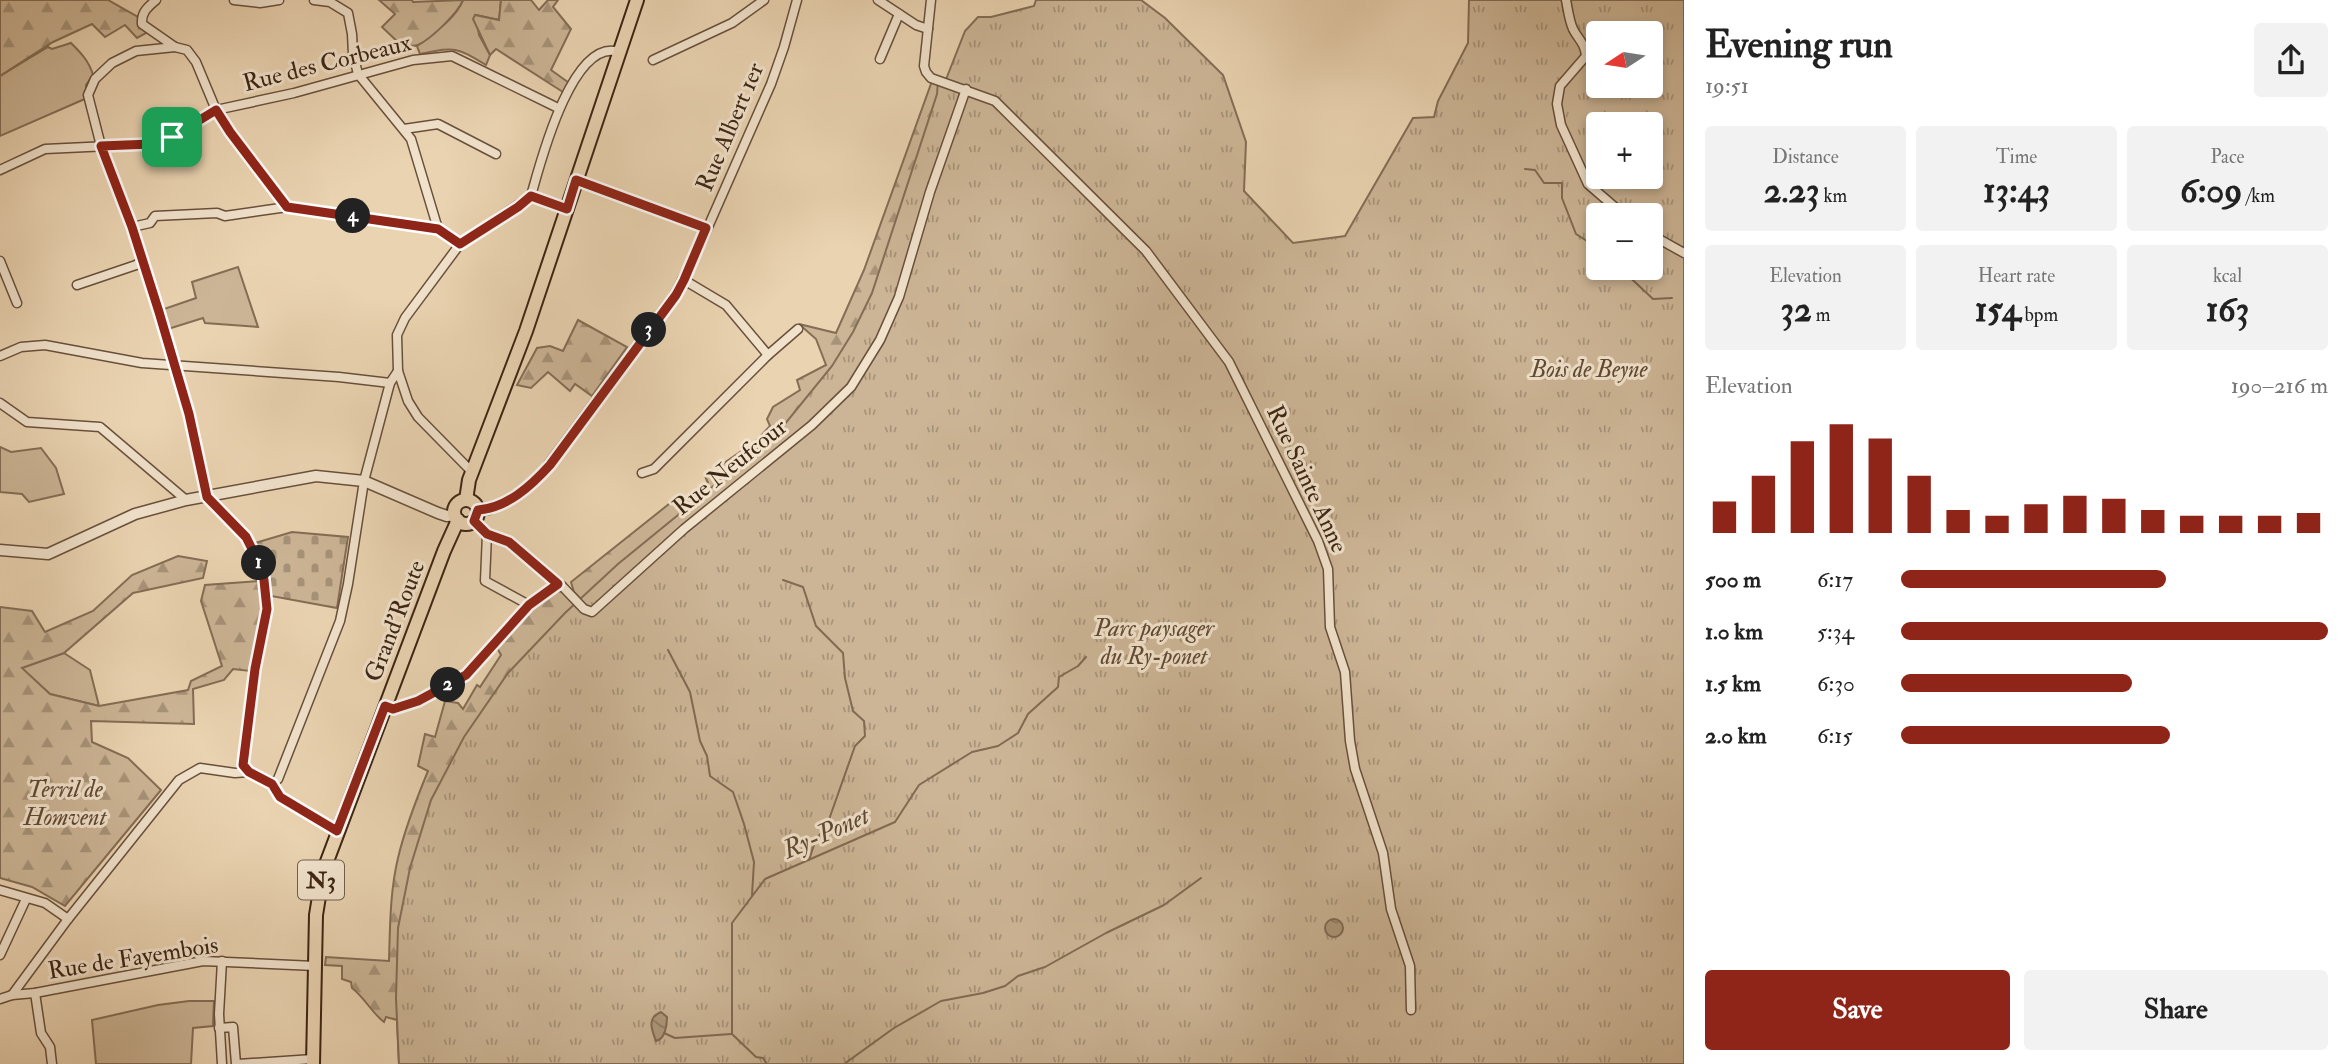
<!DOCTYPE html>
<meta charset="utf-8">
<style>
:root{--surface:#fff;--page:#f2f2f2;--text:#222;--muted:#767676;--accent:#8f2418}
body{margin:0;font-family:"IM FELL Double Pica",serif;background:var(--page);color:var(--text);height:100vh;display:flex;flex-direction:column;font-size:26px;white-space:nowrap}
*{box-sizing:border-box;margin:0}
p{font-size:23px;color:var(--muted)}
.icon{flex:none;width:38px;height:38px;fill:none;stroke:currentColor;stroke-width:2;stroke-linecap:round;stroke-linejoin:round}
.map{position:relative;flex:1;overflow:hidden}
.panel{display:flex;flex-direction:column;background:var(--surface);width:665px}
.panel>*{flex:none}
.needle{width:46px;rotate:258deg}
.fabs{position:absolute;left:1586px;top:21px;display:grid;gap:14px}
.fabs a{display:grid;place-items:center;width:77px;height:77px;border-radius:7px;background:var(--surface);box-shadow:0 4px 10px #0003;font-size:35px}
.pin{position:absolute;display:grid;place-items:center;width:60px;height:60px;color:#fff;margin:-30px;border-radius:14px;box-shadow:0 4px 10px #0006}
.km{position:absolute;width:35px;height:35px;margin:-18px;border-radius:50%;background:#222;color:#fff;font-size:19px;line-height:35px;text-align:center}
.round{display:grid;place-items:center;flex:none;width:74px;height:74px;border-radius:7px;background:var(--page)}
.summary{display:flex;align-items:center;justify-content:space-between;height:119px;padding:0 21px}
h1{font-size:38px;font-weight:700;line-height:52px}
.stats{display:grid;grid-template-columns:repeat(3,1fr);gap:10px;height:119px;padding:7px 21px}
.stats div{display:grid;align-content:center;border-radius:7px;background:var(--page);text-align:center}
.stats b{font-size:35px;font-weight:700}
.stats small{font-size:19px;font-weight:400}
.stats p{font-size:19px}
.chart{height:196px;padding:14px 21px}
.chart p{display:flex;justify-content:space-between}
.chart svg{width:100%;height:126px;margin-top:7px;stroke:var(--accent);stroke-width:6}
.action{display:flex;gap:14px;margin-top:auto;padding:14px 21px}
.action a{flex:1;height:80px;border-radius:7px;background:var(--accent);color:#fff;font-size:28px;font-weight:700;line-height:80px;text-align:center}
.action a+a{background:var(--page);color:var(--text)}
ul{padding:0 21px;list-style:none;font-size:23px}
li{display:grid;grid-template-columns:112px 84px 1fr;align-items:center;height:52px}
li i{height:18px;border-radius:9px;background:var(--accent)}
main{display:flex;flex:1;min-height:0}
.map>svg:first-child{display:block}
.green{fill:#ccb596;stroke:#846d55;stroke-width:2}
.forest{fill:url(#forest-firs);stroke:#846d55;stroke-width:2}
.cemetery{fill:url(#cemetery-stones);stroke:#846d55;stroke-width:2}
.park{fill:url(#park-tufts);stroke:#846d55;stroke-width:2;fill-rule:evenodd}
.water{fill:url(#water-waves);stroke:#816a52;stroke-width:2}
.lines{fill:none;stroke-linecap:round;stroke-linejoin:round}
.stream{stroke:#816a52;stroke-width:2}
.minor-casing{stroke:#68503b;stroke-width:11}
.tertiary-casing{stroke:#68503b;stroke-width:13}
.primary-casing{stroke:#3c2514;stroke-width:16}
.minor{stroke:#f1e2cc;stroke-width:8}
.tertiary{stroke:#f1e2cc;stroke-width:10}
.primary{stroke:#ead3b1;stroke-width:12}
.route-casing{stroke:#fff;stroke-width:14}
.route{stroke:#8f2418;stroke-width:9}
.labels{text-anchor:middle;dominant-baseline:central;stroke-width:6;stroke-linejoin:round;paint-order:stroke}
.shield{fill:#f1e2cc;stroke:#725e4b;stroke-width:2}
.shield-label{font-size:23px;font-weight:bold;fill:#3c2514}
.street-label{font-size:24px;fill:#3c2514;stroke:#f1e2cc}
.park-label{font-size:24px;font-style:italic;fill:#604934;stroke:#f1e2cc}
.water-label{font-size:26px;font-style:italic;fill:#5e4833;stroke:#f1e2cc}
</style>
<main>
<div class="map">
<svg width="1684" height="1064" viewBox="0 0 1684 1064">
<defs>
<pattern id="forest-firs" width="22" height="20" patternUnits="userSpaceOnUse" patternTransform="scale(1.75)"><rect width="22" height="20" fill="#ccb596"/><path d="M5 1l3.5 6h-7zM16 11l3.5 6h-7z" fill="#a79379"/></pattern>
<pattern id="cemetery-stones" width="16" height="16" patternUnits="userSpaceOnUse" patternTransform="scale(1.75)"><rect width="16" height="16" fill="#ccb596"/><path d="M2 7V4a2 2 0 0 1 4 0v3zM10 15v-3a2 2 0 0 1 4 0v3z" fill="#a79379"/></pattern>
<pattern id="park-tufts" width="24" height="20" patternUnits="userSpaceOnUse" patternTransform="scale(1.75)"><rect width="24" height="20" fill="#ccb596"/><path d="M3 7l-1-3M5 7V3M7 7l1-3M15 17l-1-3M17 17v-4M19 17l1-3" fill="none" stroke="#a79379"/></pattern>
<pattern id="water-waves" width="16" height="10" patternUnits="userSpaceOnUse" patternTransform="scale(1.75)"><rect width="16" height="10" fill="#af987c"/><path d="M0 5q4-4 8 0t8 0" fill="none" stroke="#907c64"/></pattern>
</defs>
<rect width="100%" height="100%" fill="#ead3b1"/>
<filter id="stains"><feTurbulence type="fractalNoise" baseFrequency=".00286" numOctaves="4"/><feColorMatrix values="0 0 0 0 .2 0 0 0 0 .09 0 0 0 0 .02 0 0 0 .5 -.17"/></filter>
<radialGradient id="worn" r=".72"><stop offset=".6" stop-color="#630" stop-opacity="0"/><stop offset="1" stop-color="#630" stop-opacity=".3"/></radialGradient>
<g class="green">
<path d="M 463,0 L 501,0 L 499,20 L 476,15 L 479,35 L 490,55 L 486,65 C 455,46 455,47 420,54 L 417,46 C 433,33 456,19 463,0 Z"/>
<path d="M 71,43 C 81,53 89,61 93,75 L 86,85 L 87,98 L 0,136 L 0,76 L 48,47 L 52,49 Z"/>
<path d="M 238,267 L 258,327 L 205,323 L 203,318 L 168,329 L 161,310 L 196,298 L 192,282 Z"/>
<path d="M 0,447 L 11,452 L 41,448 L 56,468 L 64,494 L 29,502 L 22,494 L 0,492 Z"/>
<path d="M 64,653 L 90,670 L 99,706 L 50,694 L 21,668 Z"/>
<path d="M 189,1001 L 214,1001 L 213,1026 L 193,1028 L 191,1064 L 96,1064 L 92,1020 L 158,1005 Z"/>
</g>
<g class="forest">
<path d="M 0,0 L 108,0 L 138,17 L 148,32 L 137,38 L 125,25 L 105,37 L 92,24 L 53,42 L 0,76 Z"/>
<path d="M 379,0 L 412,0 L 413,2 L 463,0 C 458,13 431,39 418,45 C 414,47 406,45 401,45 L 382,27 L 395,14 Z"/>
<path d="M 501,0 L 531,0 L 539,10 L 548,0 L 558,0 L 553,7 L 571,29 L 551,70 L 572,85 L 566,94 L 496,49 L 490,55 L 473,19 L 475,15 L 499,20 Z"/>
<path d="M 932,81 L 952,87 L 957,98 L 832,390 L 587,606 L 574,592 L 571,582 L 679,496 L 686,501 L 708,483 L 705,476 L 756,441 L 770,426 L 767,419 L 773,407 L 800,390 L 797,380 L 826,365 L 816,339 L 799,324 L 836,333 L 864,270 Z"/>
<path d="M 578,320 L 627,347 L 592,396 L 575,384 L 570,391 L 548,372 L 531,388 L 517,385 L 537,348 L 550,346 L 563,351 Z"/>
<path d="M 178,556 L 207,561 L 203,578 L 133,593 L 64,653 L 22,668 L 50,694 L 99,706 L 188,690 L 191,681 L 222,666 L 201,601 L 205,585 L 259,581 L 263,614 L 250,671 L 233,669 L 224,680 L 193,689 L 194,724 L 91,721 L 92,742 L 128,758 L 161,790 L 65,906 L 32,887 L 0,878 L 0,607 L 32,611 L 45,632 L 93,611 L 132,575 Z"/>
<path d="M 555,591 L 565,592 L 579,609 L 399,1064 L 397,1020 L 386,1017 L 384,1022 C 371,1012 365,998 352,988 L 351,982 L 342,979 L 342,966 L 325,965 L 326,957 L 389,961 C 390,927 390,891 398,858 C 405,828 416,800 428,771 L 418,766 L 425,734 L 435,737 L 445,701 L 458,703 L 463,709 L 477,685 L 480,687 L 501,655 L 496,646 L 530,610 Z"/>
</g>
<path class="cemetery" d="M 292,532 L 348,537 L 337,608 L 271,596 L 268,571 L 255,543 Z"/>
<path class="park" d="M 1036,0 L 1141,0 L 1165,18 L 1223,75 L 1246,142 L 1244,191 L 1293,243 L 1345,236 L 1413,118 L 1434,117 L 1438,101 L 1468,43 L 1469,0 L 1684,0 L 1684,1064 L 399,1064 L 396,998 L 398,928 L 410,868 L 431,800 L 464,737 L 508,673 L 565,613 L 618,564 L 776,435 L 832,366 L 853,332 L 872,293 L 937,94 L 938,81 L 945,82 L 965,31 L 978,17 L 991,17 L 1034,6 ZM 1598,33 L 1650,33 L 1650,86 L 1598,86 ZM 1598,124 L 1650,124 L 1650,177 L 1598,177 ZM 1598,215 L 1650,215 L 1650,268 L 1598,268 Z"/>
<g class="water">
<circle cx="1334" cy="928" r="9"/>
<path d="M 661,1012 L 667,1017 C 667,1026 665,1039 656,1041 C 652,1030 646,1018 661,1012 Z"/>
</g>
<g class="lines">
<g class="stream">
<path d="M 1525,169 L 1535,170 L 1544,183 L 1562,183 L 1562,198 L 1576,234 L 1598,248"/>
<path d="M 1620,268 L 1653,299 L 1672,298"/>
<path d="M 783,580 L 803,587 L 816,626 L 843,653 L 845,678 L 853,711 L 864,721 L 865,736 L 855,746 L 826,828 L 816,839 L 809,860"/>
<path d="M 668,650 L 690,692 L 700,741 L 707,756 L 710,776 L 733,792 L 744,824 L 754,862 L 752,895"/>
<path d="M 664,1033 L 675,1038 L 731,1034"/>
<path d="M 767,1064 L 763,1058 L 756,1057 L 732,1034 L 732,923 L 765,879 L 895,822 L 919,785 L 972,752 L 998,746 L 1018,733 L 1028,714 L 1058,687 L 1059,677 L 1078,666 L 1086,657"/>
<path d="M 844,1064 L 894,1028 L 941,1001 L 983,993 L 1005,986 L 1018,976 L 1045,967 L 1106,933 L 1164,905 L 1201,878"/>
</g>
<defs>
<g id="minor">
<path d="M 156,0 C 148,7 141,12 142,24 L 175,47 L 187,50 L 196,62 L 216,110 L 230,132 L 287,207 L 438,229 L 460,244"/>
<path d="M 234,0 L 260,3 L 279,0"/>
<path d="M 314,0 L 330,2 L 348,13 L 352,34 L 353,54 L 358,74 L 411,139 L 438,229"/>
<path d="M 878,0 L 916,25 L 928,29"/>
<path d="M 931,0 L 924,66 L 926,72 L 931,78 L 995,101 L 1146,251 L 1229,362 L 1318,541 L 1328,569 L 1330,627 L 1345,672 L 1350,741 L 1355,769 L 1383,853 L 1391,909 L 1410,966 L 1411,1010"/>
<path d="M 1566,0 C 1568,10 1569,20 1573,29 C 1578,39 1585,43 1586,56 L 1560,86 L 1557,104 L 1561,125 L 1588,184 L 1624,215"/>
<path d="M 175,47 L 136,51 L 112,63 L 95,79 L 88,95 L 101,146 L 143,260 L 189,414 L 207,497 L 246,537 L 263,571 L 267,609 L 255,669 L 244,753 L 243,765 L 249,772"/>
<path d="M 880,59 L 899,14"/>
<path d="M 653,60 L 732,23 L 764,0"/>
<path d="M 404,129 L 438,124 L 496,154"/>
<path d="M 0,170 L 45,149 L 151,144 L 172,137 L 216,110 L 294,93 L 413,60 L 452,56 L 558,108"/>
<path d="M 576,180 L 707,228"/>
<path d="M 531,196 C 540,164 572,37 619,52"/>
<path d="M 132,227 L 150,223 L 155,216 L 217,213 L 225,216 L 287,207"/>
<path d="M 1650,234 L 1684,253"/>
<path d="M 0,261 L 17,303"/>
<path d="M 684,280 L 726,305 L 768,355"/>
<path d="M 77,285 L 136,265 L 143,260"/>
<path d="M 0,356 L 21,347 L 45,345 L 142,363 L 339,377 L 390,383"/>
<path d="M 0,403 L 27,422 L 100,427 L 186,500"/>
<path d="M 473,473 L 418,417 L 408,401 L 398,371 L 397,335 L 405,318 L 460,244 L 531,196 L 567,209"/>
<path d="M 642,473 L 654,469 L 768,355 L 798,329"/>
<path d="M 478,511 L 489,510 L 507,502 L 539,477 L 675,294 L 701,243 L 771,84 L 784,47 L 797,0"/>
<path d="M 474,521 L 487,534 L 509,542 L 562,586 L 584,609 L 592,612 L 684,529 L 812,425 L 851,387 L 880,340 L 899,297 L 930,192 L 966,89"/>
<path d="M 487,534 L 485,581 L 529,605"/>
<path d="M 385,706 L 393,709 L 418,701 L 466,675 L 529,605 L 558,584"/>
<path d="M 272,784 L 278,779 L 340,621 L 348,584 L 364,481 L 390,383 L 398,371"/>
<path d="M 0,890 L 45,903 L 68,919"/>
<path d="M 0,955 L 26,899"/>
<path d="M 35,993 L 41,1033 L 50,1047 L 52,1064"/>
<path d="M 12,995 L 68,919 L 179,780 L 200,768 L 235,773 L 249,772 L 272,784 L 280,797 L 337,831"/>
<path d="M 0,999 L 12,995 L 35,993 L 203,961 L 315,966"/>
<path d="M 219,1028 L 233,1027 L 236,1064"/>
<path d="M 222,1064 L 219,1014 L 222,961"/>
<path d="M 238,1064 L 313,1059"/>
</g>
<path id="tertiary" d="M 0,550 L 48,554 L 135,514 L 186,500 L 316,476 L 364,481 L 438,513 L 447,516 L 455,515"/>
<g id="primary">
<path d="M 466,500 L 469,480 L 526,331 L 637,0"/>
<circle cx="466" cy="512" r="12"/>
<path d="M 313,1064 L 316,915 L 323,872 L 444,551 L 458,520"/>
</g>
</defs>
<use href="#minor" class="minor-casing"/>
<use href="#tertiary" class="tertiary-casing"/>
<use href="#primary" class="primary-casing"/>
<use href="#minor" class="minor"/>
<use href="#tertiary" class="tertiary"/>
<use href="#primary" class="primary"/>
</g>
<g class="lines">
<defs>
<path id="route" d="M 216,110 L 230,132 L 287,207 L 438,229 L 460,244 L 518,207 L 531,196 L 567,209 L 576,180 L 706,228 L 684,280 L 676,295 L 550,465 C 531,486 507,508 478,510 L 474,521 L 487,534 L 509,542 L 558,584 L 529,605 L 466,675 L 418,701 L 393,709 L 385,706 L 337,831 L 280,797 L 272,784 L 249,772 L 243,765 L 255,669 L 267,609 L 263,571 L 246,537 L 207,497 L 189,414 L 159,312 L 132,227 L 101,146 L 151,144 L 172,137 Z"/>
</defs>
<use href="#route" class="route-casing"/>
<use href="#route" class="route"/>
</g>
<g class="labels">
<rect class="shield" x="298" y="860.5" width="46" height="39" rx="5"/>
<g class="shield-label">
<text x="321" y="880">N3</text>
</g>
<g class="street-label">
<text transform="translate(327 63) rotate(-14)">Rue des Corbeaux</text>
<text transform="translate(730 127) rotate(-67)">Rue Albert 1er</text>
<text transform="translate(730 467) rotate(-39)">Rue Neufcour</text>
<text transform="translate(1307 479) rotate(65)">Rue Sainte Anne</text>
<text transform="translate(395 621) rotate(-69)">Grand'Route</text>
<text transform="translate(133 958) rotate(-9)">Rue de Fayembois</text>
</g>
<g class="park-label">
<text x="1589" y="369">Bois de Beyne</text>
<text x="1154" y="628">Parc paysager<tspan x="1154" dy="28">du Ry-ponet</tspan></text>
<text x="65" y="789">Terril de<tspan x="65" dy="28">Homvent</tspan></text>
</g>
<g class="water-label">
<text transform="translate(826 833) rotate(-24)">Ry-Ponet</text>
</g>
</g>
<rect width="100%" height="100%" filter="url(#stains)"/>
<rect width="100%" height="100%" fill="url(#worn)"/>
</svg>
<div class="fabs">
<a><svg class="needle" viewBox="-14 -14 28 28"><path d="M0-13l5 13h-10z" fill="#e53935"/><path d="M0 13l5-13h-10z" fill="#767676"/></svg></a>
<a>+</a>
<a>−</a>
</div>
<div class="pin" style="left:172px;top:137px;background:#1e9e55"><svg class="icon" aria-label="arrive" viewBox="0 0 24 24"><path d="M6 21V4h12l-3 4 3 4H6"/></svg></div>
<b class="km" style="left:259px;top:563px">1</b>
<b class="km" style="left:448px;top:685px">2</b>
<b class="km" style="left:649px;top:330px">3</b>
<b class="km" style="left:353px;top:216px">4</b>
</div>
<section class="panel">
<div class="summary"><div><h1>Evening run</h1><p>19:51</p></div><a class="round"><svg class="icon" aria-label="share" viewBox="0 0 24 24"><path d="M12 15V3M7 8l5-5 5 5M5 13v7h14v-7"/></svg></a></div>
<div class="stats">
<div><p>Distance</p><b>2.23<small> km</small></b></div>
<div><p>Time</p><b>13:43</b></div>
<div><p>Pace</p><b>6:09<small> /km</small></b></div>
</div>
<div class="stats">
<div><p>Elevation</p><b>32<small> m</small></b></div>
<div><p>Heart rate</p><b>154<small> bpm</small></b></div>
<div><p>kcal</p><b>163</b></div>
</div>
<div class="chart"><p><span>Elevation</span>190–216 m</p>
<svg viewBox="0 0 160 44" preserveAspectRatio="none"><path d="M5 44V33M15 44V24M25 44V12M35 44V6M45 44V11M55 44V24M65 44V36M75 44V38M85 44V34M95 44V31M105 44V32M115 44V36M125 44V38M135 44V38M145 44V38M155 44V37"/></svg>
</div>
<ul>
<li><b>500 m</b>6:17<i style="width:62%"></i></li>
<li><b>1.0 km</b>5:34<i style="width:100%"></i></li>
<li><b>1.5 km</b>6:30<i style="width:54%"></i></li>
<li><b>2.0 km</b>6:15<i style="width:63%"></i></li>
</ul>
<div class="action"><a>Save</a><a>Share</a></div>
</section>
</main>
